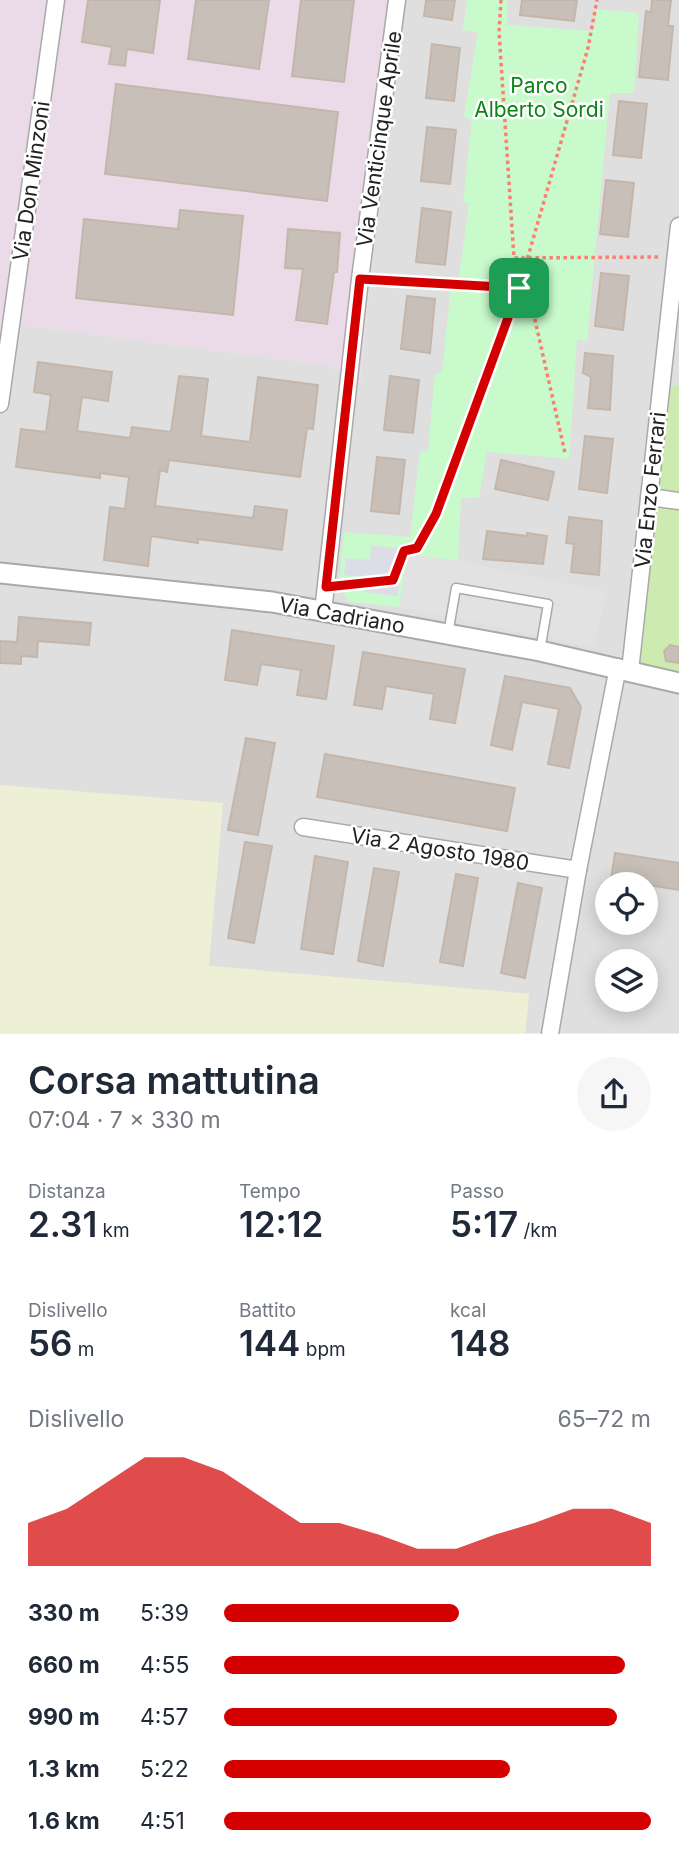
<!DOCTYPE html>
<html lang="it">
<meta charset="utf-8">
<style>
:root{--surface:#fff;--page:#f6f6f7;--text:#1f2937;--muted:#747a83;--accent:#d40000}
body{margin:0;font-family:Inter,sans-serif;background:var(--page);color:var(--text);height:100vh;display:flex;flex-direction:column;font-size:26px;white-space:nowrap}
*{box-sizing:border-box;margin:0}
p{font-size:23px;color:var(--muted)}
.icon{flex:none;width:38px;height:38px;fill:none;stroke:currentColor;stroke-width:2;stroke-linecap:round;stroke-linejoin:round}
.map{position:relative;height:1034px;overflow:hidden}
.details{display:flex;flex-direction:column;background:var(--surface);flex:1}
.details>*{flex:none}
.controls{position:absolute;left:595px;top:872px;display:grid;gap:14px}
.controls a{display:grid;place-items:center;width:63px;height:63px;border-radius:50%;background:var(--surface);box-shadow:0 4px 18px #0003;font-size:35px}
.pin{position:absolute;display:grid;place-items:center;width:60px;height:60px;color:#fff;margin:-30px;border-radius:14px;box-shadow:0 4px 10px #0006}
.round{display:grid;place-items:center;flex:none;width:74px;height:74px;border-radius:37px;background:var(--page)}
.headline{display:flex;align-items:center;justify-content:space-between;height:119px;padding:0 28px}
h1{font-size:38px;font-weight:600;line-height:52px}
.figures{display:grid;grid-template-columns:repeat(3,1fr);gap:10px;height:119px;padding:7px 28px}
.figures div{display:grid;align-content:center}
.figures b{font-size:35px;font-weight:600}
.figures small{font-size:19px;font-weight:400}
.figures p{font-size:19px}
.chart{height:196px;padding:14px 28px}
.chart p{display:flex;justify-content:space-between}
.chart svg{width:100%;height:126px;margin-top:7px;fill:var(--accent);opacity:.7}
ul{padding:0 28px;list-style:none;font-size:23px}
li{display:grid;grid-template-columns:112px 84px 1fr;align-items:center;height:52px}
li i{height:18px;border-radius:9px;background:var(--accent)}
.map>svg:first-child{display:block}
.residential{fill:#e0dfdf;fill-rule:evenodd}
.industrial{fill:#ebdbe8}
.farmland{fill:#eef0d5}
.grass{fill:#cdebb0}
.park{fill:#c8facc}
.parking{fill:#e2e2e2}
.plaza{fill:#dddde8}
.building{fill:#c7bfb8;stroke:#c4b6ab;stroke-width:2}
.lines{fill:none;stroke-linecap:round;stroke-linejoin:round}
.service-casing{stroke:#a9a9a9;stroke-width:11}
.minor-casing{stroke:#a9a9a9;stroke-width:19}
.tertiary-casing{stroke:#a9a9a9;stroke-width:23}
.path{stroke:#fa8072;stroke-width:3.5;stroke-dasharray:3.5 3.5;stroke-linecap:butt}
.service{stroke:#fff;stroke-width:8}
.minor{stroke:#fff;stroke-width:16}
.tertiary{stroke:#fff;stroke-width:19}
.route-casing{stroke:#fff;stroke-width:14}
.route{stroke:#d40000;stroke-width:9}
.labels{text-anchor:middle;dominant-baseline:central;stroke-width:5;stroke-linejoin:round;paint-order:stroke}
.park-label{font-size:21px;fill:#0c8416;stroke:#fff}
.street-label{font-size:21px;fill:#222;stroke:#fff}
</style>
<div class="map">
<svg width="679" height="1034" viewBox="0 0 679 1034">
<rect width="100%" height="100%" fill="#f2efe9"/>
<path class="residential" d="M 394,0 L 679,0 L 679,386 L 662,384 L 679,683 L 679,1033 L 525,1033 L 529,994 L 209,966 L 0,785 L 0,389 L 17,324 L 329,365 L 361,382 ZM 607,884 L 646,884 L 646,922 L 607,922 ZM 607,961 L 646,961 L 646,999 L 607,999 Z"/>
<path class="industrial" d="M 0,0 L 394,0 L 361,382 L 329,365 L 17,324 L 0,389 Z"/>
<path class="farmland" d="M 0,785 L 223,803 L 209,966 L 529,994 L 525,1033 L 0,1033 Z"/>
<path class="grass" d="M 661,384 L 679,386 L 679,683 L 620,670 Z"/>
<path class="park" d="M 467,0 L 507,0 L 507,25 L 593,31 L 597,9 L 639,13 L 634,93 L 610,93 L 587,341 L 577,340 L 569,459 L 487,452 L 479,498 L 461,498 L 458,561 L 408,554 L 399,607 L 348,602 L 339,582 L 344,532 L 410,537 L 420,451 L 428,451 L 435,374 L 442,372 L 451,285 L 458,284 L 469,203 L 463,202 L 472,122 L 464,116 L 478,32 L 463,30 Z"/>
<path class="parking" d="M 408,554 L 458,561 L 606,592 L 594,647 L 399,607 Z"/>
<path class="plaza" d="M 371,546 L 403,548 L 398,596 L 363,592 L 364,577 L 344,575 L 346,558 L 370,560 Z"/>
<g class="building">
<path d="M 88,0 L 160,0 L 153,53 L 127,49 L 125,66 L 109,64 L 112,47 L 82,42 Z"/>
<path d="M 196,0 L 269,0 L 259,69 L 188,59 Z"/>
<path d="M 301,0 L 354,0 L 344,82 L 292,76 Z"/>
<path d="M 426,0 L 455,0 L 452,20 L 424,16 Z"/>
<path d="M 522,0 L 577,0 L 574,21 L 520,15 Z"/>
<path d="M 652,0 L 671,0 L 668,26 L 673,26 L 668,80 L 639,77 L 646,11 L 651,12 Z"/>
<path d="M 432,44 L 460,48 L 454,101 L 426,98 Z"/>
<path d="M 116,84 L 338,112 L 327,201 L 105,174 Z"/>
<path d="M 619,101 L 647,104 L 641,158 L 613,155 Z"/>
<path d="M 427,127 L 456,130 L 450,184 L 421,181 Z"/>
<path d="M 606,180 L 634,183 L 628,237 L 600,234 Z"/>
<path d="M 422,208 L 451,212 L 445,265 L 416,262 Z"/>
<path d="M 180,210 L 243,216 L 233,315 L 76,298 L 84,219 L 178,229 Z"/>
<path d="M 288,229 L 340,233 L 337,272 L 334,272 L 327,324 L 296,320 L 303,269 L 285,268 Z"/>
<path d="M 601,273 L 629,276 L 623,330 L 595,326 Z"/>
<path d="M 407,296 L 435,299 L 430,353 L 401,349 Z"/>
<path d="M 585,353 L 613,356 L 610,410 L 588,408 L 591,377 L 583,373 Z"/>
<path d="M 38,362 L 112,372 L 108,401 L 82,397 L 77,431 L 130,438 L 132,427 L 171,432 L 179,376 L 208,379 L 201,436 L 250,442 L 258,377 L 318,385 L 313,429 L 307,428 L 300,477 L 169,460 L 167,472 L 160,470 L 155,506 L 253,518 L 255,506 L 287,510 L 282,550 L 198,539 L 198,543 L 151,536 L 148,566 L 104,560 L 110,507 L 125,509 L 129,477 L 100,473 L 100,478 L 16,467 L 21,429 L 46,432 L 51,395 L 34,392 Z"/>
<path d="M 390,376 L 419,380 L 413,433 L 384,430 Z"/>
<path d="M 585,436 L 613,439 L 607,493 L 579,489 Z"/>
<path d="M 377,457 L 405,460 L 399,514 L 371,511 Z"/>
<path d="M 501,460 L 554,472 L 548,500 L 495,489 Z"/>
<path d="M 569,517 L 602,521 L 599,575 L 571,572 L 574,544 L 566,543 Z"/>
<path d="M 487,531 L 527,536 L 527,533 L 547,536 L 543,564 L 483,559 Z"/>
<path d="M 19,617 L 91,623 L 89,645 L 38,641 L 37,657 L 21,656 L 21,664 L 0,663 L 0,641 L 17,642 Z"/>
<path d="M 232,630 L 334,646 L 326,699 L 297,695 L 301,670 L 261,664 L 257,685 L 225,680 Z"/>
<path d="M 670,645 L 679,647 L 679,663 L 666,661 L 664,651 Z"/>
<path d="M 363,652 L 465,669 L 455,723 L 430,719 L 434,694 L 386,686 L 382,709 L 354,705 Z"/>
<path d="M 505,676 L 570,688 L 581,707 L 569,768 L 548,764 L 559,709 L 522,702 L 512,750 L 491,745 Z"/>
<path d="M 246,738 L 275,743 L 258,835 L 228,830 Z"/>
<path d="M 325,754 L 515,788 L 507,831 L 317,797 Z"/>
<path d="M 245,842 L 272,846 L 254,943 L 228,938 Z"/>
<path d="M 615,853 L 679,863 L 679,890 L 611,879 Z"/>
<path d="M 315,856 L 348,862 L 333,954 L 301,949 Z"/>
<path d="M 374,868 L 399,872 L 383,966 L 358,961 Z"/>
<path d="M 456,874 L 478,878 L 463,966 L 440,962 Z"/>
<path d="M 518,883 L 542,888 L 525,978 L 501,973 Z"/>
</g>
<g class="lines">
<defs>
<path id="service" d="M 448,634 L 456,588 L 548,604 L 540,651"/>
<g id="minor">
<path d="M 0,404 L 56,0"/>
<path d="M 649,497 L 679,501"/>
<path d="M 323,612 L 360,279 L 397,0"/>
<path d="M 630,671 L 679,226"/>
<path d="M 303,827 L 578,870"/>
<path d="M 550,1034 L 578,870 L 618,667"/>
</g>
<path id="tertiary" d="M 0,573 L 272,602 L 540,651 L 679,683"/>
</defs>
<use href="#service" class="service-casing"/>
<use href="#minor" class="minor-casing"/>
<use href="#tertiary" class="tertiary-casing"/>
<g class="path">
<path d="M 501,0 L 499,32 L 514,258 L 659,257"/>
<path d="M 377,280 L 528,289 L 565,453"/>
<path d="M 343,585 L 393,580 L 404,550 L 417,548 L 436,514 L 519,288 L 588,48 L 597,0"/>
</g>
<use href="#service" class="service"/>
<use href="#minor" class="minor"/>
<use href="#tertiary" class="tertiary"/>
</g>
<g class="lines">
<defs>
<path id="route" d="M 360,279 L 519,288 L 436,514 L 417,548 L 404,551 L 393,580 L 326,587 Z"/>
</defs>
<use href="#route" class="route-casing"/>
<use href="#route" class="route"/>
</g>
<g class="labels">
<g class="park-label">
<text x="539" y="85">Parco<tspan x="539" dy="24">Alberto Sordi</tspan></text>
</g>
<g class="street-label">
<text transform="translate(379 139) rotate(-82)">Via Venticinque Aprile</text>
<text transform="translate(31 181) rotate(-82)">Via Don Minzoni</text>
<text transform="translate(650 490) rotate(-84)">Via Enzo Ferrari</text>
<text transform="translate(342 615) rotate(10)">Via Cadriano</text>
<text transform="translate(440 849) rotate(9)">Via 2 Agosto 1980</text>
</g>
</g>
</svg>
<div class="controls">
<a><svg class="icon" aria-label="locate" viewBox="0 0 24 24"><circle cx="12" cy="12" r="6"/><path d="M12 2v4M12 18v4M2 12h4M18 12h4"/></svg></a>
<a><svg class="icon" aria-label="layers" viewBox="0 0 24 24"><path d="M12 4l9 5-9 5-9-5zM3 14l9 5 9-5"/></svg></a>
</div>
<div class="pin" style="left:519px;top:288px;background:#1e9e55"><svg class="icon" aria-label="arrive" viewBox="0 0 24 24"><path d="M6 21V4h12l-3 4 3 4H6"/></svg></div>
</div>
<section class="details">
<div class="headline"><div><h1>Corsa mattutina</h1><p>07:04 · 7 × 330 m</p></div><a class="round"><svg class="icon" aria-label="share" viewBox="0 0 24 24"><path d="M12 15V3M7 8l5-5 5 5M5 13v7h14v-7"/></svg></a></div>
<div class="figures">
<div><p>Distanza</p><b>2.31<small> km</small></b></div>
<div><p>Tempo</p><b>12:12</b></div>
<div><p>Passo</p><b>5:17<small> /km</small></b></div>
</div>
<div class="figures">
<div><p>Dislivello</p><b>56<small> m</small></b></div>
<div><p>Battito</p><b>144<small> bpm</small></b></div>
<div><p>kcal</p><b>148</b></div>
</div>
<div class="chart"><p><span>Dislivello</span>65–72 m</p>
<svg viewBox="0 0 160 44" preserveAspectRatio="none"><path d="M0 44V29L10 24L20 15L30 6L40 6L50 11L60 20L70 29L80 29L90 33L100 38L110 38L120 33L130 29L140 24L150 24L160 29V44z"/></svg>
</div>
<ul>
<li><b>330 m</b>5:39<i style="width:55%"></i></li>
<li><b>660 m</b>4:55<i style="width:94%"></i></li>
<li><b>990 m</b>4:57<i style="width:92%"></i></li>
<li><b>1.3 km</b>5:22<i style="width:67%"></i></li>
<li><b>1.6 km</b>4:51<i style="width:100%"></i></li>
</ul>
</section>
